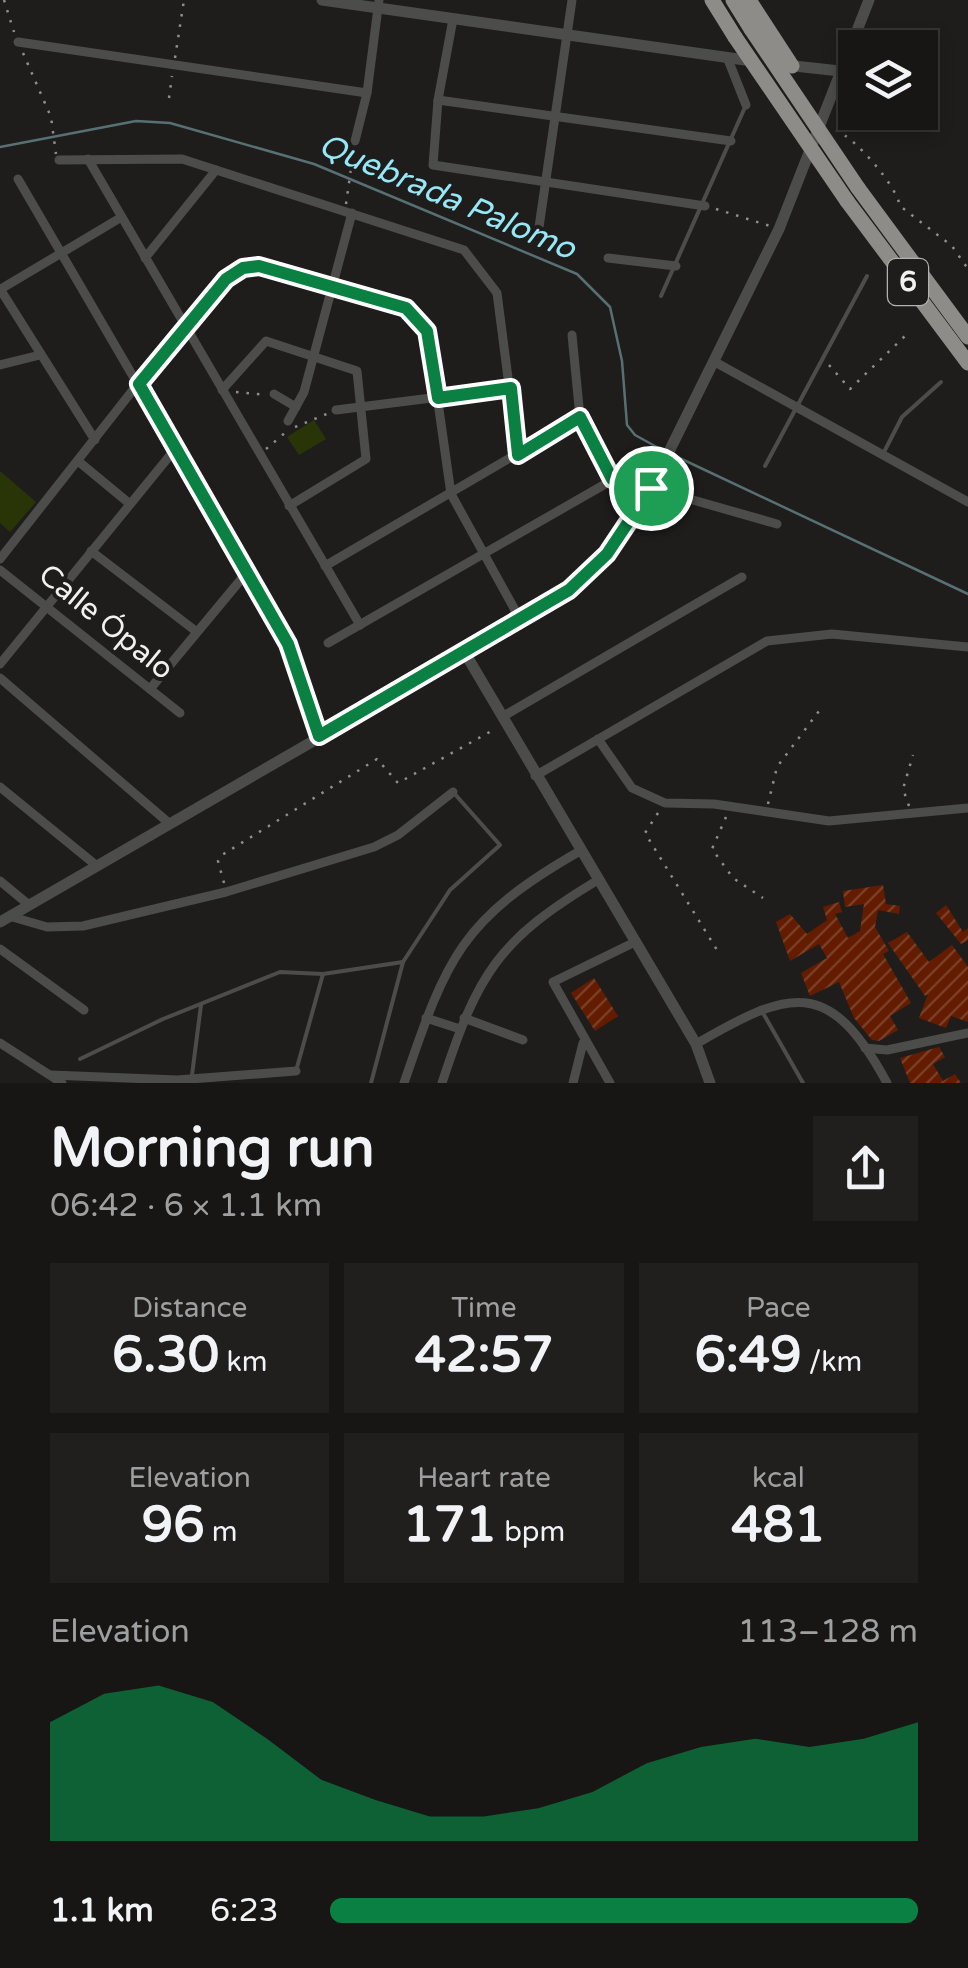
<!DOCTYPE html>
<meta charset="utf-8">
<style>
:root{--surface:#171614;--page:#201f1d;--text:#f1f3f6;--muted:#9e9fa0;--line:#363534;--accent:#0b8043}
body{margin:0;font-family:"Varela Round",sans-serif;background:var(--page);color:var(--text);height:100vh;display:flex;flex-direction:column;font-size:38px;white-space:nowrap}
*{box-sizing:border-box;margin:0}
p{font-size:32px;color:var(--muted)}
.icon{flex:none;width:55px;height:55px;fill:none;stroke:currentColor;stroke-width:2;stroke-linecap:round;stroke-linejoin:round}
.map{position:relative;height:1083px;overflow:hidden}
.details{display:flex;flex-direction:column;background:var(--surface);flex:1}
.details>*{flex:none}
.buttons{position:absolute;left:838px;top:30px;display:grid;gap:20px}
.buttons a{display:grid;place-items:center;width:100px;height:100px;border-radius:0px;background:var(--surface);box-shadow:0 5px 15px #0003,0 0 0 2px var(--line);font-size:50px}
.pin{position:absolute;display:grid;place-items:center;width:85px;height:85px;color:#fff;margin:-42px;border:5px solid #fff;border-radius:50%;box-shadow:0 2px 10px #0007}
.round{display:grid;place-items:center;flex:none;width:105px;height:105px;border-radius:0px;background:var(--page)}
.summary{display:flex;align-items:center;justify-content:space-between;height:170px;padding:0 50px}
h1{font-size:55px;font-weight:700;line-height:75px}
.metrics{display:grid;grid-template-columns:repeat(3,1fr);gap:15px;height:170px;padding:10px 50px}
.metrics div{display:grid;align-content:center;border-radius:0px;background:var(--page);text-align:center}
.metrics b{font-size:50px;font-weight:700}
.metrics small{font-size:28px;font-weight:400}
.metrics p{font-size:28px}
.chart{height:280px;padding:20px 50px}
.chart p{display:flex;justify-content:space-between}
.chart svg{width:100%;height:180px;margin-top:10px;fill:var(--accent);opacity:.7}
ul{padding:0 50px;list-style:none;font-size:32px}
li{display:grid;grid-template-columns:160px 120px 1fr;align-items:center;height:75px}
li i{height:25px;border-radius:12px;background:var(--accent)}
.map>svg:first-child{display:block}
.grass{fill:#293507}
.lines{fill:none;stroke-linecap:round;stroke-linejoin:round}
.stream{stroke:#577074;stroke-width:2.5}
.building{fill:url(#building-hatch)}
.path{stroke:#8f8e8c;stroke-width:2.5;stroke-dasharray:2.5 8;stroke-linecap:butt}
.service{stroke:#4c4c4b;stroke-width:4}
.minor{stroke:#4c4c4b;stroke-width:9}
.tertiary{stroke:#4c4c4b;stroke-width:11}
.motorway{stroke:#8d8c89;stroke-width:15}
.motorway-bridge{stroke:#8d8c89;stroke-width:15}
.route-casing{stroke:#fff;stroke-width:20}
.route{stroke:#0b8043;stroke-width:12}
.labels{text-anchor:middle;dominant-baseline:central;stroke-width:8;stroke-linejoin:round;paint-order:stroke}
.shield{fill:#1f1d1b;stroke:#b3b1b0;stroke-width:2.5}
.shield-label{font-size:28px;font-weight:bold;fill:#f2f1f0}
.street-label{font-size:30px;fill:#f2f1f0;stroke:#1f1d1b}
.water-label{font-size:32px;font-style:italic;fill:#96e8f7;stroke:#1f1d1b}
</style>
<div class="map">
<svg width="968" height="1083" viewBox="0 0 968 1083">
<defs>
<pattern id="building-hatch" width="6" height="6" patternUnits="userSpaceOnUse" patternTransform="scale(2.5)"><rect width="6" height="6" fill="#631c00"/><path d="M-1 1l2-2M0 6l6-6M5 7l2-2" fill="none" stroke="#7a3d26"/></pattern>
</defs>
<rect width="100%" height="100%" fill="#1f1d1b"/>
<g class="grass">
<path d="M 314,420 L 326,439 L 299,455 L 287,437 Z"/>
<path d="M 0,471 L 36,502 L 10,532 L 0,523 Z"/>
</g>
<g class="lines">
<g class="stream">
<path d="M 0,147 L 136,121 L 170,123 L 314,164 L 577,274 L 610,307 L 622,361 L 627,425 L 635,435 L 664,451"/>
<path d="M 671,454 L 968,594"/>
</g>
</g>
<g class="building">
<path d="M 883,885 L 886,904 L 900,906 L 899,914 L 878,910 L 875,927 L 889,951 L 883,954 L 911,1003 L 890,1016 L 898,1030 L 879,1041 L 872,1040 L 854,1018 L 839,982 L 810,996 L 801,973 L 827,958 L 819,944 L 790,961 L 776,922 L 790,914 L 807,934 L 827,920 L 823,907 L 839,902 L 842,912 L 835,914 L 848,938 L 860,931 L 864,904 L 845,907 L 843,891 Z"/>
<path d="M 946,905 L 963,932 L 968,928 L 968,940 L 961,944 L 936,913 Z"/>
<path d="M 907,932 L 929,962 L 952,945 L 968,967 L 968,1022 L 951,1016 L 946,1028 L 919,1018 L 928,994 L 925,996 L 888,943 Z"/>
<path d="M 594,978 L 618,1016 L 595,1031 L 571,993 Z"/>
<path d="M 939,1047 L 945,1057 L 933,1064 L 943,1081 L 955,1074 L 961,1083 L 910,1083 L 900,1058 Z"/>
</g>
<g class="lines">
<g class="path">
<path d="M 4,0 L 14,32"/>
<path d="M 23,53 L 51,117 L 56,154"/>
<path d="M 175,58 L 184,0"/>
<path d="M 169,98 L 172,76"/>
<path d="M 836,130 C 856,139 896,185 900,206 L 952,246 L 968,269"/>
<path d="M 346,204 L 354,148"/>
<path d="M 716,209 L 770,226"/>
<path d="M 829,365 L 850,389 L 906,335"/>
<path d="M 236,392 L 267,395"/>
<path d="M 295,427 L 329,413"/>
<path d="M 266,449 L 286,432"/>
<path d="M 768,804 L 777,767 L 819,711"/>
<path d="M 909,806 L 903,789 L 913,755"/>
<path d="M 658,813 L 645,833 L 717,950"/>
<path d="M 726,817 L 712,849 L 733,878 L 763,898"/>
<path d="M 224,883 L 218,861 L 222,855 L 377,759 L 398,783 L 495,729"/>
</g>
<g class="service">
<path d="M 661,296 L 746,105"/>
<path d="M 883,454 L 902,417 L 941,382"/>
<path d="M 765,466 L 867,276"/>
<path d="M 763,1013 L 803,1083"/>
<path d="M 80,1059 L 163,1019 L 280,972 L 323,974 L 403,962"/>
<path d="M 296,1071 L 323,974"/>
<path d="M 192,1075 L 201,1005"/>
<path d="M 371,1083 L 403,962 L 450,890 L 500,845 L 453,792"/>
</g>
<g class="minor">
<path d="M 453,19 L 438,100 L 433,165 L 705,206"/>
<path d="M 18,42 L 367,93"/>
<path d="M 727,57 L 746,105"/>
<path d="M 438,100 L 731,141"/>
<path d="M 355,141 L 367,93 L 379,0"/>
<path d="M 88,159 L 360,625"/>
<path d="M 59,160 L 182,159 L 464,250 L 497,293 L 518,455"/>
<path d="M 18,179 L 289,644 L 319,736"/>
<path d="M 537,241 L 572,0"/>
<path d="M 145,258 L 216,170"/>
<path d="M 608,258 L 676,266"/>
<path d="M 0,289 L 95,440"/>
<path d="M 1,289 L 120,218"/>
<path d="M 572,335 L 580,417 L 612,479"/>
<path d="M 715,362 L 968,502"/>
<path d="M 0,365 L 40,355"/>
<path d="M 222,390 L 266,341 L 357,371 L 366,459 L 289,506"/>
<path d="M 274,394 L 296,407"/>
<path d="M 336,410 L 511,388"/>
<path d="M 288,421 L 304,392 L 352,213"/>
<path d="M 78,461 L 130,504"/>
<path d="M 91,551 L 197,632"/>
<path d="M 0,559 L 184,325 L 226,279 L 243,268 L 259,266 L 387,300 L 418,318 L 430,346 L 451,494 L 521,621"/>
<path d="M 325,566 L 580,417"/>
<path d="M 0,570 L 180,713"/>
<path d="M 328,643 L 628,471 L 651,488 L 777,524"/>
<path d="M 0,664 L 176,448"/>
<path d="M 0,678 L 170,824"/>
<path d="M 150,689 L 248,571"/>
<path d="M 502,717 L 742,577"/>
<path d="M 598,739 L 632,788 L 665,803 L 714,804 L 829,821 L 968,808"/>
<path d="M 535,776 L 767,641 L 832,634 L 968,647"/>
<path d="M 0,787 L 97,866"/>
<path d="M 0,881 L 29,905"/>
<path d="M 9,916 L 47,927 L 83,926 L 226,892 L 374,847 L 398,835 L 453,792"/>
<path d="M 0,949 L 84,1010"/>
<path d="M 426,1018 L 460,1029"/>
<path d="M 464,1018 L 523,1040"/>
<path d="M 0,1043 L 62,1083"/>
<path d="M 696,1044 C 789,990 829,975 887,1083"/>
<path d="M 865,1048 L 887,1050 L 968,1033"/>
<path d="M 51,1075 L 177,1080 L 296,1071"/>
<path d="M 404,1083 C 447,957 461,919 580,851"/>
<path d="M 442,1083 C 478,973 498,940 598,880"/>
<path d="M 573,1083 L 583,1043"/>
<path d="M 610,1083 L 553,982 L 635,942"/>
</g>
<g class="tertiary">
<path d="M 322,0 L 752,61"/>
<path d="M 785,65 L 840,71"/>
<path d="M 465,653 L 696,1044 L 710,1083"/>
<path d="M 0,922 L 521,621 L 598,564 L 651,488 L 779,229 L 869,0"/>
</g>
<g class="motorway">
<path d="M 712,0 L 735,37"/>
<path d="M 733,0 L 751,29"/>
<path d="M 749,0 L 792,66"/>
<path d="M 858,188 L 968,337"/>
<path d="M 847,201 L 968,363"/>
</g>
<g class="motorway-bridge">
<path d="M 751,29 L 858,188"/>
<path d="M 735,37 L 847,201"/>
</g>
</g>
<g class="lines">
<defs>
<path id="route" d="M 259,266 L 406,308 L 427,331 L 438,398 L 511,388 L 518,455 L 580,417 L 612,479 L 628,471 L 651,488 L 607,554 L 569,590 L 319,736 L 288,644 L 139,384 L 226,279 L 243,268 Z"/>
</defs>
<use href="#route" class="route-casing"/>
<use href="#route" class="route"/>
</g>
<g class="labels">
<rect class="shield" x="888" y="259" width="40" height="46" rx="8"/>
<g class="shield-label">
<text x="908" y="282">6</text>
</g>
<g class="street-label">
<text transform="translate(106 622) rotate(39)">Calle Ópalo</text>
</g>
<g class="water-label">
<text transform="translate(447 197) rotate(23)">Quebrada Palomo</text>
</g>
</g>
</svg>
<div class="buttons">
<a><svg class="icon" aria-label="layers" viewBox="0 0 24 24"><path d="M12 4l9 5-9 5-9-5zM3 14l9 5 9-5"/></svg></a>
</div>
<div class="pin" style="left:651px;top:488px;background:#1e9e55"><svg class="icon" aria-label="arrive" viewBox="0 0 24 24"><path d="M6 21V4h12l-3 4 3 4H6"/></svg></div>
</div>
<section class="details">
<div class="summary"><div><h1>Morning run</h1><p>06:42 · 6 × 1.1 km</p></div><a class="round"><svg class="icon" aria-label="share" viewBox="0 0 24 24"><path d="M12 15V3M7 8l5-5 5 5M5 13v7h14v-7"/></svg></a></div>
<div class="metrics">
<div><p>Distance</p><b>6.30<small> km</small></b></div>
<div><p>Time</p><b>42:57</b></div>
<div><p>Pace</p><b>6:49<small> /km</small></b></div>
</div>
<div class="metrics">
<div><p>Elevation</p><b>96<small> m</small></b></div>
<div><p>Heart rate</p><b>171<small> bpm</small></b></div>
<div><p>kcal</p><b>481</b></div>
</div>
<div class="chart"><p><span>Elevation</span>113–128 m</p>
<svg viewBox="0 0 160 44" preserveAspectRatio="none"><path d="M0 44V15L10 8L20 6L30 10L40 19L50 29L60 34L70 38L80 38L90 36L100 32L110 25L120 21L130 19L140 21L150 19L160 15V44z"/></svg>
</div>
<ul>
<li><b>1.1 km</b>6:23<i style="width:100%"></i></li>
</ul>
</section>
